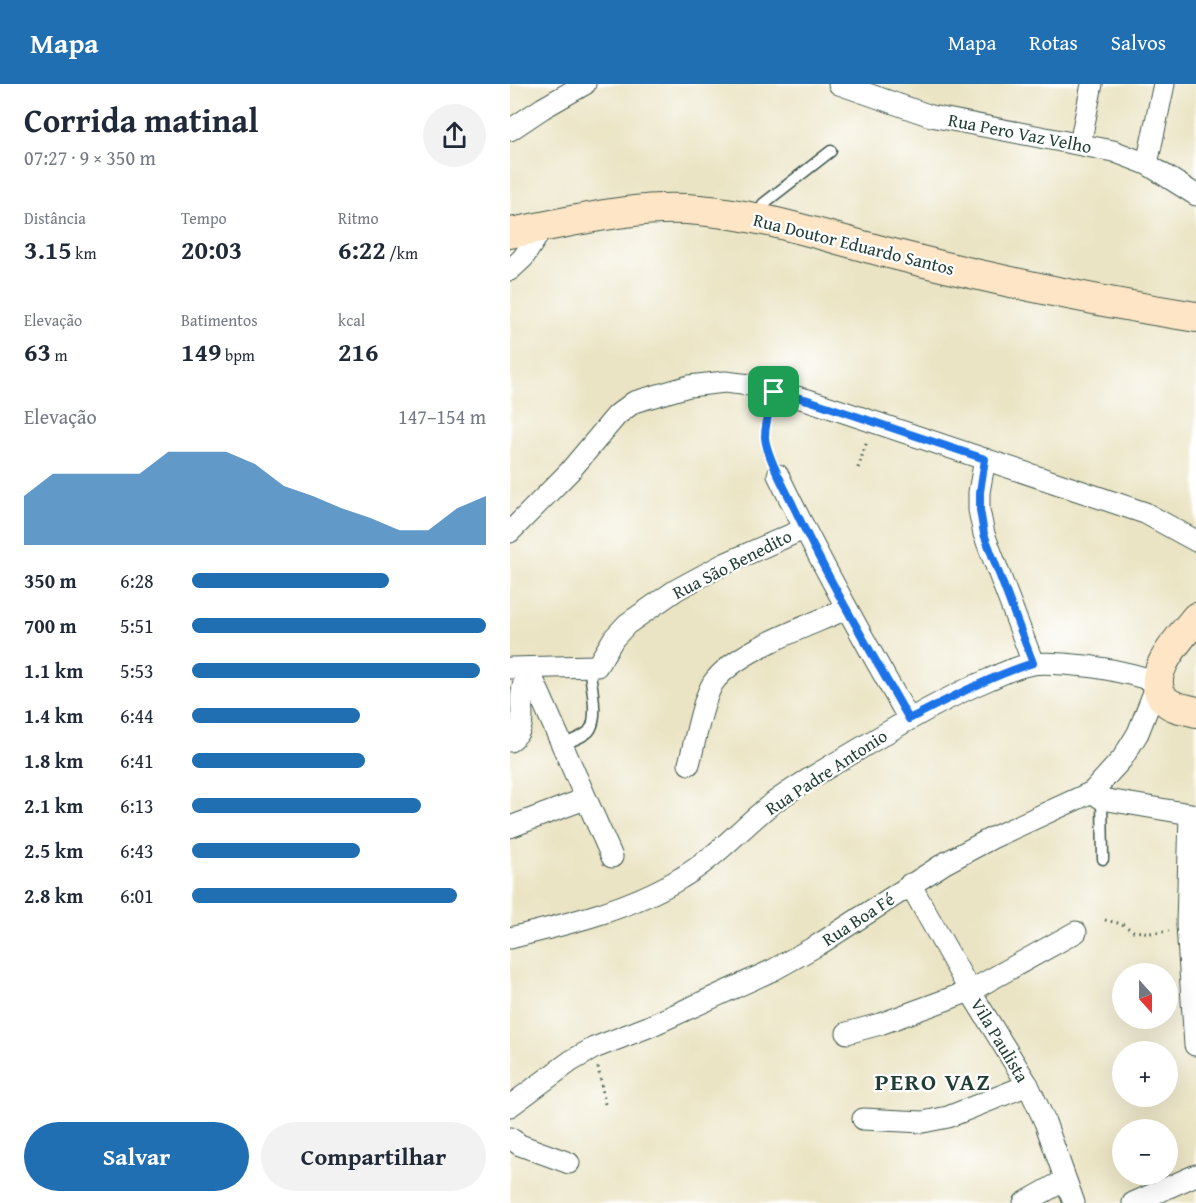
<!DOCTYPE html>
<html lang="pt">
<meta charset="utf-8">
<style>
:root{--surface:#fff;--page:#f2f2f3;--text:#1f2937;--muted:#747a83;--accent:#1f6fb2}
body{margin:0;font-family:"Gentium Book Plus",serif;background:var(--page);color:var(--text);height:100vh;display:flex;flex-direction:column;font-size:22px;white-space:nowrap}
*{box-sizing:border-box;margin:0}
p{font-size:20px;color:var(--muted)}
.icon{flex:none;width:33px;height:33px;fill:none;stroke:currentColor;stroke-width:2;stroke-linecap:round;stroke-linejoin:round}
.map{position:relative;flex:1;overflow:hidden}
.sheet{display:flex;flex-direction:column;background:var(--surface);width:510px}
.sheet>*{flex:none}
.needle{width:39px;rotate:159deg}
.controls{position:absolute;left:602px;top:879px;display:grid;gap:12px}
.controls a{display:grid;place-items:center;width:66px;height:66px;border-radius:50%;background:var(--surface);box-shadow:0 6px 24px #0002;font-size:30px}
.pin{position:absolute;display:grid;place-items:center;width:51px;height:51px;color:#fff;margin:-26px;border-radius:12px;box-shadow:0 3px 9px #0006}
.round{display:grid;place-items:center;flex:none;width:63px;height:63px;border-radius:32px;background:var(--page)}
.overview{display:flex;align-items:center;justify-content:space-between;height:102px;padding:0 24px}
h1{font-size:33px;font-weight:700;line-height:45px}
.metrics{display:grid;grid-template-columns:repeat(3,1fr);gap:9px;height:102px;padding:6px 24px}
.metrics div{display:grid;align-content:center}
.metrics b{font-size:26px;font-weight:700}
.metrics small{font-size:16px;font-weight:400}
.metrics p{font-size:16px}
.chart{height:168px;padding:12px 24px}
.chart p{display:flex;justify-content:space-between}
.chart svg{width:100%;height:108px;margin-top:6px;fill:var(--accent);opacity:.7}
.action{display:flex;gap:12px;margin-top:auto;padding:12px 24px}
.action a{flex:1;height:69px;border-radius:36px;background:var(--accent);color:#fff;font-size:24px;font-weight:700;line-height:69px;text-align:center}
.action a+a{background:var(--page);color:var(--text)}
ul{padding:0 24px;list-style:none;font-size:20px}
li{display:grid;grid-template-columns:96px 72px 1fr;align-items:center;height:45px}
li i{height:15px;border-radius:8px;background:var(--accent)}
header{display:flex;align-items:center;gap:36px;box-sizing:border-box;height:84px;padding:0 30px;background:var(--accent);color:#fff}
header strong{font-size:28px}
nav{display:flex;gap:33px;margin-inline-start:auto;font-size:21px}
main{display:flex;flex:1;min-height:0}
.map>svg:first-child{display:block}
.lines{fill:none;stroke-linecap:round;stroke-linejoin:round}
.lane-casing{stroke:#3e564a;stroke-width:13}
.street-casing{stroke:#3e564a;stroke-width:23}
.secondary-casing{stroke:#3e564a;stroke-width:32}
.path{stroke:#3e564a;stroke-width:3;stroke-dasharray:1.5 4.5;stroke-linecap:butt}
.lane{stroke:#fff;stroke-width:10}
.street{stroke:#fff;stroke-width:21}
.secondary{stroke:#fde5c5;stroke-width:30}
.route-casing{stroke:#fff;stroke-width:12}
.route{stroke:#1a73e8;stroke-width:8}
.labels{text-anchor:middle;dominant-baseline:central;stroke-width:4.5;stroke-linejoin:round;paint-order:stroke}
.street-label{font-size:18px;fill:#1f3d34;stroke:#fff}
.district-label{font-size:24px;font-weight:bold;letter-spacing:1.5px;fill:#1f3d34;stroke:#fff}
</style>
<header>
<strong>Mapa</strong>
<nav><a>Mapa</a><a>Rotas</a><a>Salvos</a></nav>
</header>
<main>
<section class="sheet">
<div class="overview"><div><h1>Corrida matinal</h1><p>07:27 · 9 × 350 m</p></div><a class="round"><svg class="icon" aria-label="share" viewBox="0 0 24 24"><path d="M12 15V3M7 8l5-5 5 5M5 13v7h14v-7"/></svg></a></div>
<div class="metrics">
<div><p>Distância</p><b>3.15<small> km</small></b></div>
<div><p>Tempo</p><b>20:03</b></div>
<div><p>Ritmo</p><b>6:22<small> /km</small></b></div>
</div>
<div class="metrics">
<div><p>Elevação</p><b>63<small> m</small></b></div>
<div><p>Batimentos</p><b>149<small> bpm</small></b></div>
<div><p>kcal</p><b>216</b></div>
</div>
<div class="chart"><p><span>Elevação</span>147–154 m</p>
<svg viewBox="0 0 160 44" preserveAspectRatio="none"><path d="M0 44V24L10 15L20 15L30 15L40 15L50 6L60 6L70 6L80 11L90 20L100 24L110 29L120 33L130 38L140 38L150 29L160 24V44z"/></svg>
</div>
<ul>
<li><b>350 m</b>6:28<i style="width:67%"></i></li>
<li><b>700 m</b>5:51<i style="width:100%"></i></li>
<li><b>1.1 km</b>5:53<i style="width:98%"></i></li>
<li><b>1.4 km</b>6:44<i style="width:57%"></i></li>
<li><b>1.8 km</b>6:41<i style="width:59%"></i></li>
<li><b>2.1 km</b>6:13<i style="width:78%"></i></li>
<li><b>2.5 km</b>6:43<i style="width:57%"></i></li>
<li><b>2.8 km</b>6:01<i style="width:90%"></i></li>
</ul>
<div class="action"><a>Salvar</a><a>Compartilhar</a></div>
</section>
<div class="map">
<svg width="686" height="1119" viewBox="0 0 686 1119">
<rect width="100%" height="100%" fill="#fff"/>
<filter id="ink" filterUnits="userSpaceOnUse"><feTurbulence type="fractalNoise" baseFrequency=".0167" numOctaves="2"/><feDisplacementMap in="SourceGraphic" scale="12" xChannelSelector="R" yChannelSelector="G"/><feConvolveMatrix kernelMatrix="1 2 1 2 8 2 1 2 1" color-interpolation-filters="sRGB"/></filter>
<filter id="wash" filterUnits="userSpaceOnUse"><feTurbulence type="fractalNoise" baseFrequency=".008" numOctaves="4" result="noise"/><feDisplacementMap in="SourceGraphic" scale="24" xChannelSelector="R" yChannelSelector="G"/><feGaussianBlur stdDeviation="1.35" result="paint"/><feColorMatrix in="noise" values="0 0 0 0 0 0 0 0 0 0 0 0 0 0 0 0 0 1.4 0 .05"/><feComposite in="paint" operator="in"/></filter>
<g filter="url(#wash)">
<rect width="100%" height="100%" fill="#ebe4c4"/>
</g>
<g filter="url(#ink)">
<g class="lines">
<defs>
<g id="lane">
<path d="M 253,120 L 321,67"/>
<path d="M 52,661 C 60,657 71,654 78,648 C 90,637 81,599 79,583"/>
<path d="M 592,715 L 593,775"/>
</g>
<g id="street">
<path d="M 329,0 L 421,32 L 603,67 L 637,80 L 686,111"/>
<path d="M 0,46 L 33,24 L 75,0"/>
<path d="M 570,60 L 582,0"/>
<path d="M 637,80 L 654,0"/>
<path d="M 0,186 L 13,174 L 33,143"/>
<path d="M 475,375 L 469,408 L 469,426 L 474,450 L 523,579"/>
<path d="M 268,391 C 308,474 353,555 399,635"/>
<path d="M 0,448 L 59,388 L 107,331 L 124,318 L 179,302 L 215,298 L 240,301 L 298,316 L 561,404 L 635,429 L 686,457"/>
<path d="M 0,584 L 87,582 L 104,554 L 117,540 L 166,506 L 214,480 L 294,445"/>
<path d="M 18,584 L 102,773"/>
<path d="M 0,657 C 19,643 9,627 12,608 C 13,600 16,592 18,584"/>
<path d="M 179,680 C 185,658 192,617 203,599 C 226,566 299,542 336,525"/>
<path d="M 582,708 L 592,715 L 686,731"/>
<path d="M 680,730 L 677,841 L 685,961"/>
<path d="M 0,743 L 75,715"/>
<path d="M 400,800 L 460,907 L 518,1001 L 535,1038 L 564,1119"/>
<path d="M 0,854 C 58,840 120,825 171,794 C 204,775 230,745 259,722 C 289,699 323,681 356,661 C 396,637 437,613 480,595 C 493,589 508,582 523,580 C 533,578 545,580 554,580 C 587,582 617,588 648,598 L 628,649 L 612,675 L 582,708 L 482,754 L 435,779 L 308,861 L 263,886 L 138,943 L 84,964 L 61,977 L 0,1022"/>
<path d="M 337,949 L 370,940 L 460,907 L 566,848"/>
<path d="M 353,1035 L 413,1038 L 438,1033 L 518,1001"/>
<path d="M 0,1054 L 10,1061 L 59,1079"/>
<path d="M 514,1119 L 555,1096"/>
<path d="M 623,1119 L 686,1091"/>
</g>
<g id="secondary">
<path d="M 0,149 C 62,138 125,120 189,126 C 253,131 317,153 379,169 C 480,195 583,217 686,233"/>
<path d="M 686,534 C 672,552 631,593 655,616 C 662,624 676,625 686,628"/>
</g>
</defs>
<use href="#lane" class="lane-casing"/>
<use href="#street" class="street-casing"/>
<use href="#secondary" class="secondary-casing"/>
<g class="path">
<path d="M 260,324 C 255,344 255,353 262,373"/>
<path d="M 348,384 L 357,357"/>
<path d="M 595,836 L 612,840 L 623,847 L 643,849 L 659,847"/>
<path d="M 88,983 L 95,1020"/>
</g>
<use href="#lane" class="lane"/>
<use href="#street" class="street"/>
<use href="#secondary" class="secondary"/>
</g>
</g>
<g class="lines" filter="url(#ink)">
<defs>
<path id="route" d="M 264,308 L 298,316 L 475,375 L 470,408 L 470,426 L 474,450 L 523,579 C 479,593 440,614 399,635 C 358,563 316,492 281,417 C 273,401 256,370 255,353 C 255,337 261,322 264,308 Z"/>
</defs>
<use href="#route" class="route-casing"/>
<use href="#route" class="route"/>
</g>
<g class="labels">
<g class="street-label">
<text transform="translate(510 49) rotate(11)">Rua Pero Vaz Velho</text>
<text transform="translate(344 160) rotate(14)">Rua Doutor Eduardo Santos</text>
<text transform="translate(222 480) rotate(-27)">Rua São Benedito</text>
<text transform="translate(316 688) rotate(-33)">Rua Padre Antonio</text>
<text transform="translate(348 835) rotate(-33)">Rua Boa Fé</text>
<text transform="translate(490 956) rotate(59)">Vila Paulista</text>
</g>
<g class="district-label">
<text x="423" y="997">PERO VAZ</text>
</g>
</g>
</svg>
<div class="controls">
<a><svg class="needle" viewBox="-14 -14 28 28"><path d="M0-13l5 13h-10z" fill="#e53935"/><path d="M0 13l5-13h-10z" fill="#747a83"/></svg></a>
<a>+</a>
<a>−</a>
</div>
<div class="pin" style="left:264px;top:308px;background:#1e9e55"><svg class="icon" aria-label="arrive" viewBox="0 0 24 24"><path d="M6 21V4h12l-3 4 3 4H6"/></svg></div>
</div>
</main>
